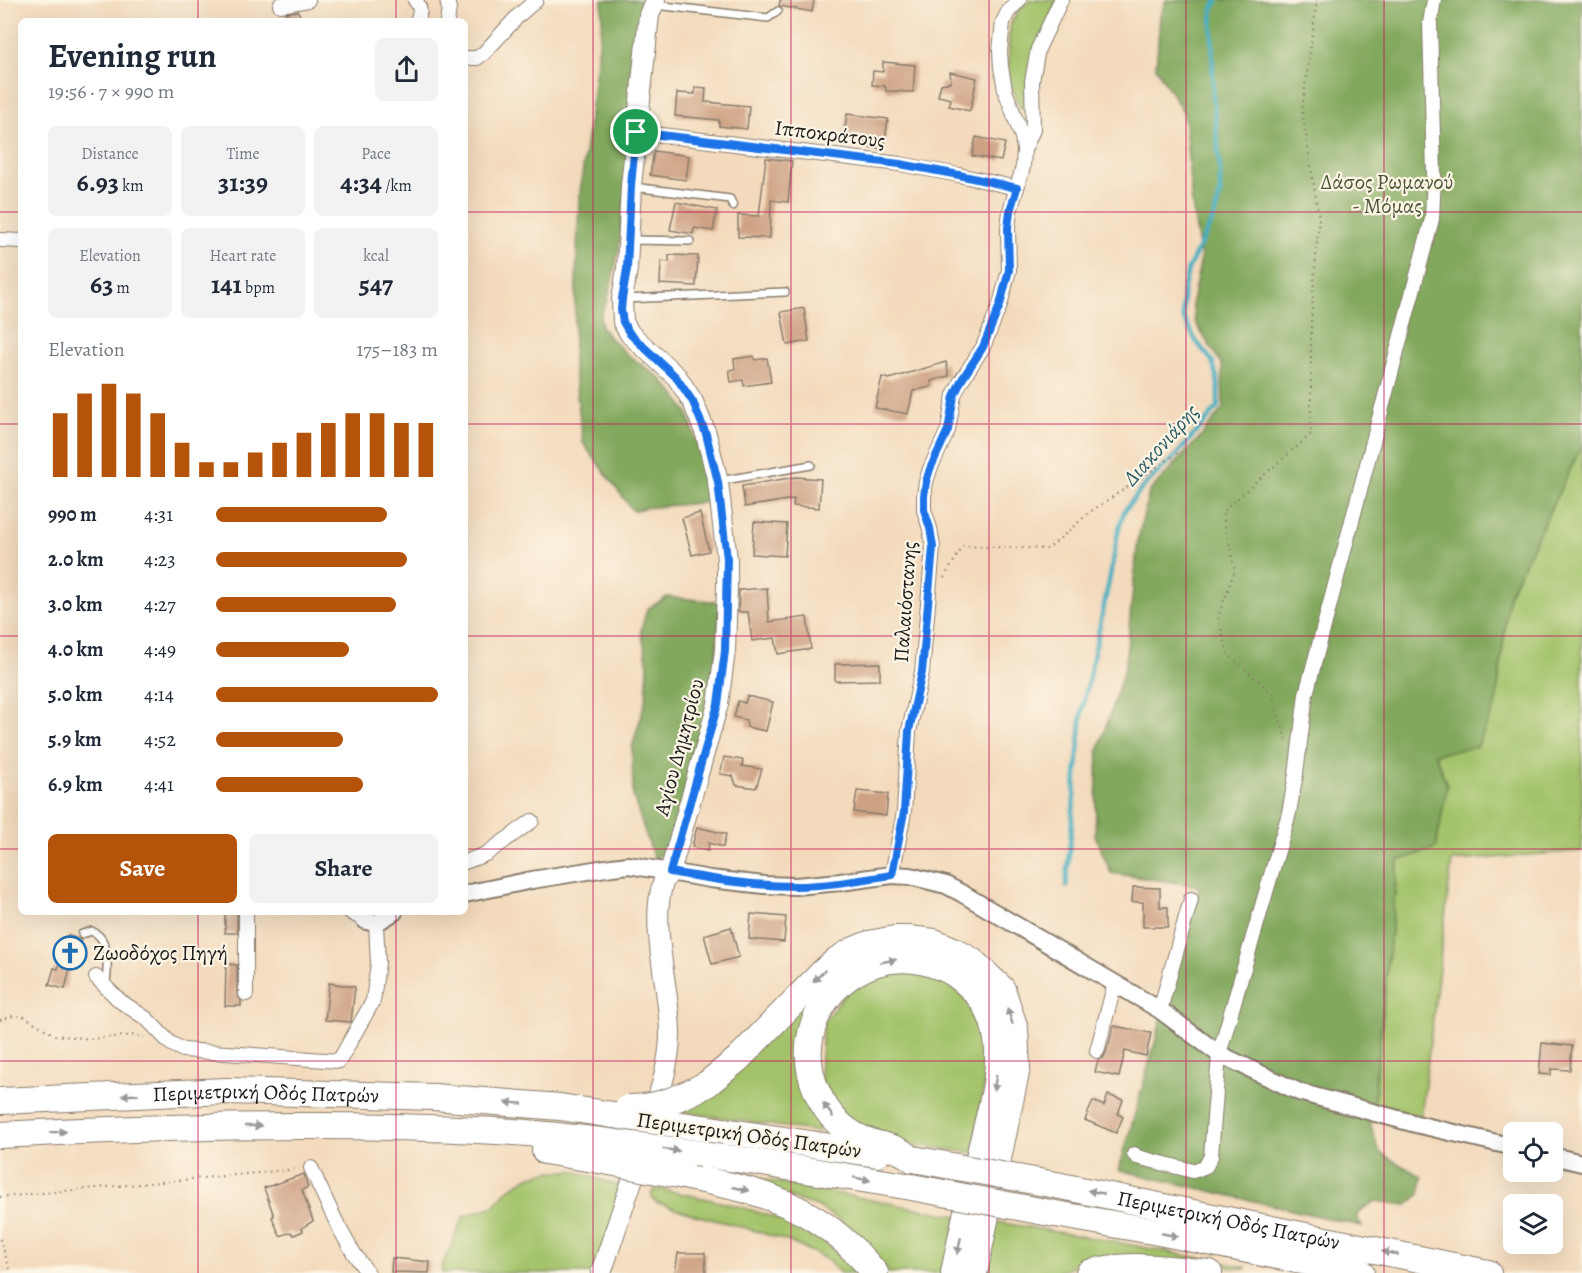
<!DOCTYPE html>
<meta charset="utf-8">
<style>
:root{--surface:#fff;--page:#f2f2f3;--text:#1f2937;--muted:#747a83;--accent:#b45309}
body{margin:0;font-family:Alegreya,serif;background:var(--page);color:var(--text);height:100vh;display:flex;flex-direction:column;font-size:22px;white-space:nowrap}
*{box-sizing:border-box;margin:0}
p{font-size:20px;color:var(--muted)}
.icon{flex:none;width:33px;height:33px;fill:none;stroke:currentColor;stroke-width:2;stroke-linecap:round;stroke-linejoin:round}
.map{position:relative;flex:1;overflow:hidden}
.drawer{position:absolute;left:18px;top:18px;width:450px;height:897px;display:flex;flex-direction:column;background:var(--surface);border-radius:9px;box-shadow:0 6px 24px #0002}
.drawer>*{flex:none}
.fabs{position:absolute;left:1503px;top:1122px;display:grid;gap:12px}
.fabs a{display:grid;place-items:center;width:60px;height:60px;border-radius:9px;background:var(--surface);box-shadow:0 6px 24px #0002;font-size:30px}
.pin{position:absolute;display:grid;place-items:center;width:51px;height:51px;color:#fff;margin:-26px;border:3px solid #fff;border-radius:50%;box-shadow:0 2px 6px #0007}
.round{display:grid;place-items:center;flex:none;width:63px;height:63px;border-radius:9px;background:var(--page)}
.summary{display:flex;align-items:center;justify-content:space-between;height:102px;padding:0 30px}
h1{font-size:33px;font-weight:600;line-height:45px}
.stats{display:grid;grid-template-columns:repeat(3,1fr);gap:9px;height:102px;padding:6px 30px}
.stats div{display:grid;align-content:center;border-radius:9px;background:var(--page);text-align:center}
.stats b{font-size:26px;font-weight:600}
.stats small{font-size:16px;font-weight:400}
.stats p{font-size:16px}
.chart{height:168px;padding:12px 30px}
.chart p{display:flex;justify-content:space-between}
.chart svg{width:100%;height:108px;margin-top:6px;stroke:var(--accent);stroke-width:6}
.cta{display:flex;gap:12px;margin-top:auto;padding:12px 30px}
.cta a{flex:1;height:69px;border-radius:9px;background:var(--accent);color:#fff;font-size:24px;font-weight:600;line-height:69px;text-align:center}
.cta a+a{background:var(--page);color:var(--text)}
ul{padding:0 30px;list-style:none;font-size:20px}
li{display:grid;grid-template-columns:96px 72px 1fr;align-items:center;height:45px}
li i{height:15px;border-radius:8px;background:var(--accent)}
.map>svg:first-child{display:block}
.green{fill:#a3c269;stroke:#606f42;stroke-width:1.5}
.forest{fill:#82a85d;stroke:#4f623c;stroke-width:1.5}
.lines{fill:none;stroke-linecap:round;stroke-linejoin:round}
.stream{stroke:#43afc1;stroke-width:4.5}
.building{fill:#cea183}
.service-casing{stroke:#887b6c;stroke-width:10}
.minor-casing{stroke:#887b6c;stroke-width:16}
.tertiary-casing{stroke:#887b6c;stroke-width:20}
.secondary-casing{stroke:#887b6c;stroke-width:22}
.motorway-casing{stroke:#887b6c;stroke-width:28}
.path{stroke:#887b6c;stroke-width:2;stroke-dasharray:1.5 4.5;stroke-linecap:butt}
.service{stroke:#fff;stroke-width:7}
.minor{stroke:#fff;stroke-width:14}
.tertiary{stroke:#fff;stroke-width:16}
.secondary{stroke:#fff;stroke-width:20}
.motorway{stroke:#fff;stroke-width:26}
.motorway-bridge-casing{stroke:#887b6c;stroke-width:28;stroke-linecap:butt}
.motorway-bridge{stroke:#fff;stroke-width:26}
.oneway{fill:#999}
.route-casing{stroke:#fff;stroke-width:12}
.route{stroke:#1a73e8;stroke-width:8}
.grid{fill:none;stroke:#c2185b;stroke-width:1.5;stroke-opacity:0.55}
.labels{text-anchor:middle;dominant-baseline:central;stroke-width:4.5;stroke-linejoin:round;paint-order:stroke}
.street-label{font-size:21px;fill:#1c1c1c;stroke:#fcf5e5}
.park-label{font-size:21px;fill:#4b5637;stroke:#fcf5e5}
.poi-label{font-size:21px;fill:#1c1c1c;stroke:#fcf5e5;text-anchor:start}
.water-label{font-size:22px;font-style:italic;fill:#2e5e66;stroke:#fcf5e5}
</style>
<div class="map">
<svg width="1582" height="1273" viewBox="0 0 1582 1273">
<rect width="100%" height="100%" fill="#fcf5e5"/>
<filter id="ink" filterUnits="userSpaceOnUse"><feTurbulence type="fractalNoise" baseFrequency=".0167" numOctaves="2"/><feDisplacementMap in="SourceGraphic" scale="12" xChannelSelector="R" yChannelSelector="G"/><feConvolveMatrix kernelMatrix="1 2 1 2 8 2 1 2 1" color-interpolation-filters="sRGB"/></filter>
<filter id="wash" filterUnits="userSpaceOnUse"><feTurbulence type="fractalNoise" baseFrequency=".008" numOctaves="4" result="noise"/><feDisplacementMap in="SourceGraphic" scale="24" xChannelSelector="R" yChannelSelector="G"/><feGaussianBlur stdDeviation="1.35" result="paint"/><feColorMatrix in="noise" values="0 0 0 0 0 0 0 0 0 0 0 0 0 0 0 0 0 1.4 0 .05"/><feComposite in="paint" operator="in"/></filter>
<g filter="url(#wash)">
<rect width="100%" height="100%" fill="#f3dabc"/>
<g class="green">
<path d="M 1030,0 L 1056,0 L 1027,86 L 1025,107 L 1020,108 L 1009,80 L 1009,37 L 1011,23 L 1019,10 Z"/>
<path d="M 1582,445 L 1582,851 L 1452,861 L 1421,1117 L 1374,1104 L 1398,861 L 1447,786 L 1435,754 L 1496,704 L 1509,594 Z"/>
<path d="M 895,968 L 942,977 L 977,1008 L 990,1048 L 973,1153 L 894,1142 L 850,1125 L 820,1078 L 823,1022 L 854,983 Z"/>
<path d="M 816,993 L 811,1106 L 820,1123 L 818,1132 L 671,1110 Z"/>
<path d="M 674,1163 L 958,1216 L 946,1273 L 889,1273 L 857,1234 L 838,1219 L 817,1206 Z"/>
<path d="M 552,1171 L 575,1171 L 626,1188 L 595,1273 L 442,1273 L 442,1266 L 464,1216 L 494,1206 L 510,1188 L 531,1176 Z"/>
<path d="M 660,1189 C 715,1201 774,1210 823,1241 C 837,1250 847,1262 857,1273 L 840,1273 L 827,1260 L 817,1254 L 787,1241 L 746,1228 L 695,1215 L 656,1202 C 652,1198 650,1195 653,1190 Z"/>
<path d="M 991,1221 L 1110,1241 L 1246,1267 L 1245,1269 L 1189,1264 L 1080,1264 L 1057,1273 L 980,1273 Z"/>
</g>
<g class="forest">
<path d="M 602,0 L 646,0 L 619,249 L 608,298 L 601,314 L 601,327 L 610,338 L 628,355 L 659,377 L 675,395 L 688,413 L 700,455 L 709,502 L 644,508 L 633,511 L 583,443 L 573,363 L 579,200 L 602,21 Z"/>
<path d="M 1166,0 L 1582,0 L 1582,445 L 1509,594 L 1496,704 L 1477,747 L 1435,754 L 1447,786 L 1436,848 L 1398,861 L 1371,1127 L 1380,1153 L 1422,1177 L 1420,1194 L 1407,1205 L 1376,1201 L 1361,1210 L 1356,1216 L 1362,1226 L 1119,1170 L 1199,886 L 1111,873 L 1095,835 L 1098,751 L 1125,667 L 1138,539 L 1149,492 L 1202,435 L 1223,408 L 1222,365 L 1195,322 L 1192,302 L 1201,258 L 1192,205 L 1184,113 L 1156,68 L 1160,16 Z"/>
<path d="M 667,597 L 720,602 L 715,683 L 670,849 L 654,859 L 633,796 L 632,747 L 646,699 L 648,665 L 641,631 L 647,609 Z"/>
</g>
<g class="lines">
<path class="stream" d="M 1066,887 L 1082,711 L 1113,562 L 1117,536 L 1124,511 L 1144,486 L 1178,453 L 1218,407 L 1218,383 L 1213,362 L 1196,341 L 1183,317 L 1183,292 L 1188,269 L 1214,217 L 1220,194 L 1220,171 L 1213,95 L 1212,9 L 1218,0"/>
</g>
<g id="blocks">
<g class="building">
<path d="M 780,0 L 814,0 L 812,12 L 779,6 Z"/>
<path d="M 298,11 L 302,21 L 288,21 L 285,13 Z"/>
<path d="M 883,62 L 915,65 L 913,92 L 886,91 L 885,86 L 872,85 L 873,71 L 883,72 Z"/>
<path d="M 950,72 L 977,78 L 970,111 L 949,106 L 951,99 L 938,96 L 941,84 L 951,82 Z"/>
<path d="M 695,87 L 706,88 L 705,102 L 749,106 L 747,129 L 719,126 L 719,120 L 675,116 L 677,93 L 695,94 Z"/>
<path d="M 847,114 L 888,119 L 884,149 L 864,147 L 865,137 L 844,134 Z"/>
<path d="M 976,137 L 1005,143 L 1001,161 L 972,156 Z"/>
<path d="M 654,151 L 689,156 L 686,180 L 650,175 Z"/>
<path d="M 766,158 L 792,161 L 788,202 L 771,200 L 770,238 L 738,237 L 738,215 L 759,216 Z"/>
<path d="M 676,202 L 717,210 L 713,231 L 694,228 L 693,234 L 670,230 Z"/>
<path d="M 669,255 L 698,256 L 696,286 L 660,284 L 661,261 L 669,262 Z"/>
<path d="M 804,308 L 809,341 L 787,345 L 781,312 Z"/>
<path d="M 754,356 L 755,360 L 767,358 L 771,382 L 744,386 L 743,380 L 731,382 L 729,370 L 735,369 L 734,359 Z"/>
<path d="M 946,362 L 949,376 L 931,381 L 931,387 L 913,391 L 908,414 L 875,408 L 882,377 L 889,379 Z"/>
<path d="M 796,477 L 821,479 L 819,508 L 793,506 L 794,499 L 745,507 L 742,486 Z"/>
<path d="M 700,513 L 709,551 L 692,555 L 682,518 Z"/>
<path d="M 754,522 L 787,524 L 785,556 L 752,554 Z"/>
<path d="M 767,588 L 769,622 L 807,617 L 811,649 L 778,654 L 775,638 L 752,641 L 748,612 L 738,612 L 739,590 Z"/>
<path d="M 880,663 L 880,680 L 835,681 L 835,664 Z"/>
<path d="M 747,696 L 773,702 L 766,731 L 747,727 L 746,720 L 734,717 L 738,701 L 745,703 Z"/>
<path d="M 724,757 L 743,760 L 742,766 L 762,769 L 756,788 L 736,785 L 733,776 L 720,774 Z"/>
<path d="M 857,791 L 888,794 L 886,816 L 854,812 Z"/>
<path d="M 697,827 L 726,834 L 723,847 L 709,843 L 708,851 L 692,847 Z"/>
<path d="M 1133,887 L 1160,888 L 1160,907 L 1168,907 L 1168,927 L 1143,927 L 1143,902 L 1132,902 Z"/>
<rect x="225" y="912" width="12" height="21"/>
<path d="M 751,914 L 786,917 L 784,942 L 749,939 Z"/>
<path d="M 731,927 L 739,957 L 712,964 L 704,935 Z"/>
<path d="M 68,935 L 81,940 L 72,970 L 70,969 L 65,989 L 49,985 L 54,968 L 58,969 Z"/>
<path d="M 226,964 L 237,965 L 237,994 L 241,1001 L 241,1006 L 225,1006 Z"/>
<path d="M 329,983 L 355,987 L 351,1022 L 325,1020 Z"/>
<path d="M 1114,1026 L 1151,1033 L 1146,1056 L 1125,1051 L 1119,1077 L 1095,1072 L 1098,1060 L 1103,1058 L 1106,1053 Z"/>
<path d="M 1542,1043 L 1572,1046 L 1570,1070 L 1551,1069 L 1551,1075 L 1539,1074 Z"/>
<path d="M 1108,1095 L 1123,1100 L 1118,1114 L 1123,1117 L 1116,1133 L 1085,1120 L 1093,1101 L 1104,1106 Z"/>
<path d="M 304,1174 L 308,1187 L 302,1190 L 313,1221 L 302,1228 L 303,1231 L 294,1235 L 291,1232 L 280,1236 L 272,1217 L 274,1216 L 264,1188 Z"/>
<path d="M 678,1253 L 705,1253 L 706,1273 L 675,1273 Z"/>
<path d="M 392,1258 L 430,1262 L 429,1273 L 391,1272 Z"/>
</g>
</g>
</g>
<g filter="url(#ink)">
<use href="#blocks" fill-opacity="0" stroke="#887b6c" stroke-width="1.5"/>
<g class="lines">
<defs>
<g id="service">
<path d="M 655,5 L 768,18 L 778,11"/>
<path d="M 633,187 L 730,199 L 733,206"/>
<path d="M 631,240 L 690,241"/>
<path d="M 625,299 L 785,292"/>
<path d="M 719,481 L 811,465"/>
<path d="M 82,934 L 92,931 C 94,933 98,934 100,937 C 109,947 108,974 105,987"/>
</g>
<g id="minor">
<path d="M 415,0 C 421,7 421,13 417,21"/>
<path d="M 447,0 L 449,9 L 447,21"/>
<path d="M 280,5 L 308,0"/>
<path d="M 465,58 L 477,58 L 484,53 L 518,16 L 536,0"/>
<path d="M 636,132 L 900,164 L 959,175 L 1017,188"/>
<path d="M 1024,150 L 1033,130 L 1032,81 L 1038,49 L 1061,0"/>
<path d="M 0,240 L 21,241"/>
<path d="M 465,862 L 486,854 L 532,821"/>
<path d="M 892,875 L 904,812 L 909,731 L 922,672 L 933,547 L 930,529 L 924,510 L 924,496 L 926,482 L 930,469 L 948,430 L 954,395 L 961,381 L 983,347 L 1000,305 L 1009,270 L 1008,228 L 1010,211 L 1023,167 L 1024,150 L 1022,137 L 1005,90 L 1001,67 L 1000,51 L 1003,22 L 1008,12 L 1019,0"/>
<path d="M 246,912 L 246,994"/>
<path d="M 350,912 L 366,921"/>
<path d="M 96,977 L 120,1001 L 147,1019 L 170,1043 L 183,1050 L 339,1061 L 373,1001 L 378,963 L 376,923"/>
<path d="M 1160,1010 L 1191,899"/>
<path d="M 1097,1051 L 1115,983"/>
<path d="M 1134,1154 L 1137,1157 L 1193,1171 L 1206,1166 L 1211,1156 L 1219,1054 L 1289,813 L 1296,774 L 1306,694 L 1432,219 L 1434,176 L 1430,23 L 1434,0"/>
<path d="M 311,1168 C 328,1204 343,1242 368,1273"/>
</g>
<g id="tertiary">
<path d="M 465,894 L 532,880 L 612,867 L 629,865 L 710,879 L 764,885 L 796,886 L 840,882 L 892,875 L 910,876 L 946,885 L 963,894 L 1160,1010 L 1219,1054 L 1299,1092 L 1416,1124 L 1514,1147"/>
<path d="M 366,921 L 376,923 L 394,912"/>
<path d="M 1552,1156 L 1582,1163"/>
</g>
<g id="secondary">
<path d="M 653,1114 C 661,1088 670,1061 670,1034 C 670,989 649,924 663,883 C 664,879 668,875 670,872 L 718,704 L 725,651 L 727,587 L 727,559 L 718,482 L 706,434 L 693,402 L 677,377 L 630,334 L 623,322 L 622,299 L 627,269 L 631,186 L 649,15 L 655,0"/>
<path d="M 601,1273 L 641,1154"/>
</g>
<g id="motorway">
<path d="M 707,1084 L 738,1059 L 823,972 L 837,960 L 854,950 L 869,944 L 895,939 L 909,939 L 934,942 L 953,950 L 972,961 L 1002,989 L 1015,1029 L 1017,1068 L 974,1273"/>
<path id="s1" d="M 0,1101 L 226,1091 L 434,1097 L 560,1107 L 613,1115"/>
<path d="M 724,1131 L 877,1154"/>
<path d="M 0,1135 C 165,1126 331,1122 497,1131 C 531,1132 566,1137 601,1141"/>
<path d="M 545,1151 L 599,1160"/>
<path d="M 701,1154 L 756,1162 L 906,1186"/>
<path d="M 913,1159 C 908,1156 903,1152 897,1150 C 889,1146 880,1145 871,1142 C 858,1139 847,1131 837,1122 C 828,1113 822,1103 817,1092 C 784,1018 855,939 932,964 C 942,967 952,971 960,978 C 977,991 990,1007 995,1029 C 1005,1070 989,1114 980,1153 C 971,1193 962,1233 954,1273"/>
<path d="M 684,1176 C 703,1180 724,1184 743,1189 C 798,1203 839,1229 875,1273"/>
<path id="s2" d="M 1056,1185 L 1488,1273"/>
<path d="M 1050,1213 L 1164,1233 L 1361,1273"/>
<path d="M 1089,1273 C 1127,1262 1170,1269 1209,1273"/>
</g>
</defs>
<use href="#service" class="service-casing"/>
<use href="#minor" class="minor-casing"/>
<use href="#tertiary" class="tertiary-casing"/>
<use href="#secondary" class="secondary-casing"/>
<use href="#motorway" class="motorway-casing"/>
<g class="path">
<path d="M 944,578 L 963,546 L 1048,549 L 1090,512 L 1178,453"/>
<path d="M 1286,740 L 1272,693 L 1228,654 L 1218,617 L 1235,570 L 1222,512 L 1311,434 L 1311,321 L 1319,218 L 1302,110 L 1317,0"/>
<path d="M 0,1020 L 13,1016 L 25,1017 L 55,1035 L 91,1039 L 135,1035 L 144,1037"/>
<path d="M 0,1197 L 299,1169"/>
<path d="M 0,1239 L 11,1273"/>
</g>
<use href="#service" class="service"/>
<use href="#minor" class="minor"/>
<use href="#tertiary" class="tertiary"/>
<use href="#secondary" class="secondary"/>
<use href="#motorway" class="motorway"/>
<defs>
<g id="motorway-bridge">
<path d="M 628,1108 C 657,1108 681,1098 707,1084"/>
<path d="M 613,1115 L 724,1131"/>
<path d="M 601,1141 L 701,1154"/>
<path d="M 913,1159 L 1056,1185"/>
<path d="M 599,1160 L 684,1176"/>
<path d="M 906,1186 L 1050,1213"/>
</g>
</defs>
<use href="#motorway-bridge" class="motorway-bridge-casing"/>
<use href="#motorway-bridge" class="motorway-bridge"/>
</g>
<defs><path id="oneway-solid" d="M-6-.8H1V-3.2L6.5 0L1 3.2V.8H-6Z" transform="scale(1.5)"/></defs>
<g class="oneway">
<use href="#oneway-solid" transform="translate(888 961) rotate(-10)"/>
<use href="#oneway-solid" transform="translate(819 976) rotate(136)"/>
<use href="#oneway-solid" transform="translate(1010 1016) rotate(-108)"/>
<use href="#oneway-solid" transform="translate(995 1083) rotate(100)"/>
<use href="#oneway-solid" transform="translate(130 1095) rotate(178)"/>
<use href="#oneway-solid" transform="translate(514 1103) rotate(-175)"/>
<use href="#oneway-solid" transform="translate(828 1110) rotate(-126)"/>
<use href="#oneway-solid" transform="translate(253 1126)"/>
<use href="#oneway-solid" transform="translate(58 1132) rotate(-3)"/>
<use href="#oneway-solid" transform="translate(671 1150) rotate(8)"/>
<use href="#oneway-solid" transform="translate(862 1179) rotate(10)"/>
<use href="#oneway-solid" transform="translate(741 1189) rotate(14)"/>
<use href="#oneway-solid" transform="translate(1096 1192) rotate(-169)"/>
<use href="#oneway-solid" transform="translate(1170 1235) rotate(11)"/>
<use href="#oneway-solid" transform="translate(959 1246) rotate(102)"/>
<use href="#oneway-solid" transform="translate(1390 1253) rotate(-169)"/>
</g>
</g>
<g class="lines" filter="url(#ink)">
<defs>
<path id="route" d="M 636,132 L 900,164 L 959,175 L 1017,188 L 1010,211 L 1008,228 L 1009,270 L 1000,305 L 983,347 L 961,381 L 954,396 L 948,430 L 930,469 L 926,482 L 924,496 L 924,510 L 930,528 L 933,547 L 922,672 L 909,731 L 904,812 L 892,875 C 860,880 827,886 795,886 C 753,886 711,879 670,872 L 718,704 L 725,651 L 727,559 L 718,482 L 706,434 L 693,402 L 676,377 L 630,334 L 623,322 L 621,310 L 622,299 L 627,269 L 631,186 Z"/>
</defs>
<use href="#route" class="route-casing"/>
<use href="#route" class="route"/>
</g>
<path class="grid" d="M 198,0 L 198,21M 396,0 L 396,21M 593,0 L 593,1273M 791,0 L 791,1273M 989,0 L 989,1273M 1186,0 L 1186,1273M 1384,0 L 1384,1273M 0,212 L 21,212M 465,212 L 1582,212M 0,424 L 21,424M 465,424 L 1582,424M 0,636 L 21,636M 465,636 L 1582,636M 0,849 L 21,849M 465,849 L 1582,849M 198,912 L 198,1273M 396,912 L 396,1273M 0,1061 L 1582,1061"/>
<defs>
<symbol id="church-ring" viewBox="-11 -11 22 22"><circle r="9.5" fill="#fcf5e5" stroke="#1f6fb2" stroke-width="1.5"/><path d="M-1.2-6h2.4v3.5h3.3v2.4h-3.3V6h-2.4V-.1h-3.3v-2.4h3.3Z" fill="#1f6fb2"/></symbol>
</defs>
<g fill-rule="evenodd">
<use href="#church-ring" x="51" y="934" width="38" height="38"/>
</g>
<g class="labels">
<g class="street-label">
<text transform="translate(830 134) rotate(7)">Ιπποκράτους</text>
<text transform="translate(905 602) rotate(-86)">Παλαιόστανης</text>
<text transform="translate(679 747) rotate(-75)">Αγίου Δημητρίου</text>
<text stroke="none"><textPath href="#s1" startOffset="266">Περιμετρική Οδός Πατρών</textPath></text>
<text transform="translate(749 1135) rotate(8)">Περιμετρική Οδός Πατρών</text>
<text stroke="none"><textPath href="#s2" startOffset="176">Περιμετρική Οδός Πατρών</textPath></text>
</g>
<g class="park-label">
<text x="1387" y="182">Δάσος Ρωμανού<tspan x="1387" dy="24">- Μόμας</tspan></text>
</g>
<g class="poi-label">
<text x="93" y="953">Ζωοδόχος Πηγή</text>
</g>
<g class="water-label">
<text transform="translate(1161 445) rotate(-48)">Διακονιάρης</text>
</g>
</g>
</svg>
<div class="fabs">
<a><svg class="icon" aria-label="locate" viewBox="0 0 24 24"><circle cx="12" cy="12" r="6"/><path d="M12 2v4M12 18v4M2 12h4M18 12h4"/></svg></a>
<a><svg class="icon" aria-label="layers" viewBox="0 0 24 24"><path d="M12 4l9 5-9 5-9-5zM3 14l9 5 9-5"/></svg></a>
</div>
<div class="pin" style="left:636px;top:132px;background:#1e9e55"><svg class="icon" aria-label="arrive" viewBox="0 0 24 24"><path d="M6 21V4h12l-3 4 3 4H6"/></svg></div>
<section class="drawer">
<div class="summary"><div><h1>Evening run</h1><p>19:56 · 7 × 990 m</p></div><a class="round"><svg class="icon" aria-label="share" viewBox="0 0 24 24"><path d="M12 15V3M7 8l5-5 5 5M5 13v7h14v-7"/></svg></a></div>
<div class="stats">
<div><p>Distance</p><b>6.93<small> km</small></b></div>
<div><p>Time</p><b>31:39</b></div>
<div><p>Pace</p><b>4:34<small> /km</small></b></div>
</div>
<div class="stats">
<div><p>Elevation</p><b>63<small> m</small></b></div>
<div><p>Heart rate</p><b>141<small> bpm</small></b></div>
<div><p>kcal</p><b>547</b></div>
</div>
<div class="chart"><p><span>Elevation</span>175–183 m</p>
<svg viewBox="0 0 160 44" preserveAspectRatio="none"><path d="M5 44V18M15 44V10M25 44V6M35 44V10M45 44V18M55 44V30M65 44V38M75 44V38M85 44V34M95 44V30M105 44V26M115 44V22M125 44V18M135 44V18M145 44V22M155 44V22"/></svg>
</div>
<ul>
<li><b>990 m</b>4:31<i style="width:77%"></i></li>
<li><b>2.0 km</b>4:23<i style="width:86%"></i></li>
<li><b>3.0 km</b>4:27<i style="width:81%"></i></li>
<li><b>4.0 km</b>4:49<i style="width:60%"></i></li>
<li><b>5.0 km</b>4:14<i style="width:100%"></i></li>
<li><b>5.9 km</b>4:52<i style="width:57%"></i></li>
<li><b>6.9 km</b>4:41<i style="width:66%"></i></li>
</ul>
<div class="cta"><a>Save</a><a>Share</a></div>
</section>
</div>
